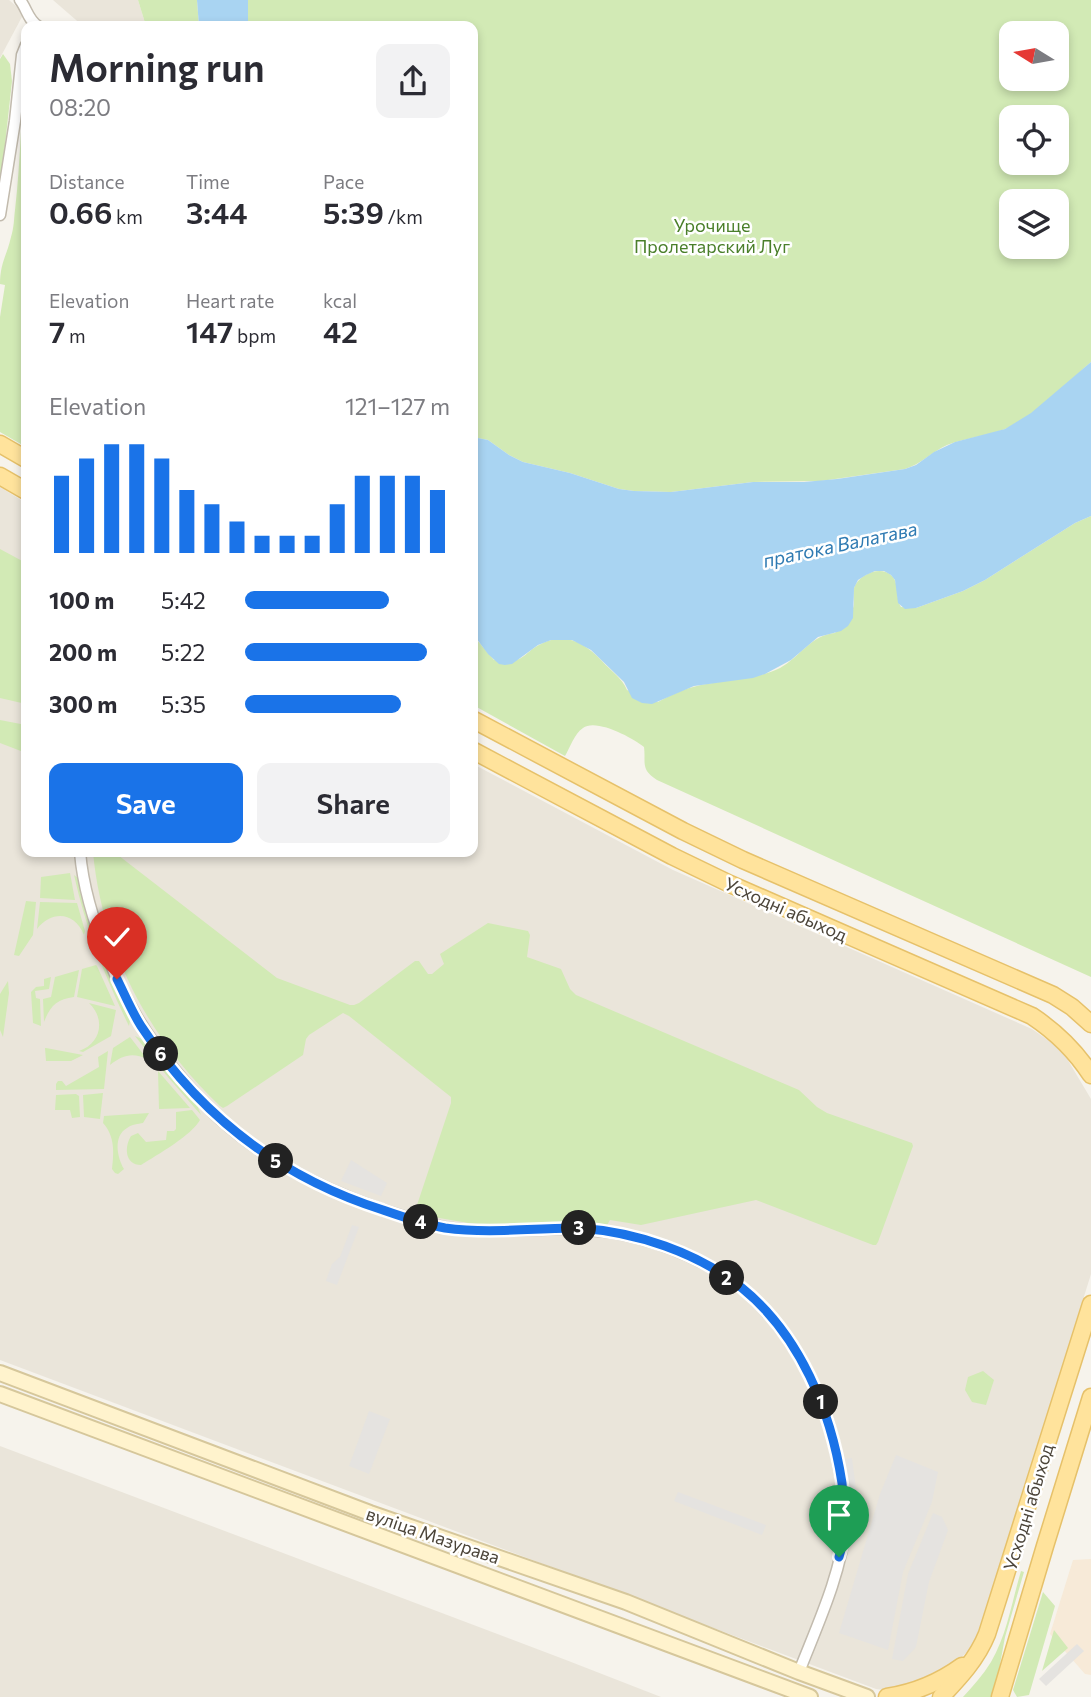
<!DOCTYPE html>
<meta charset="utf-8">
<style>
:root{--surface:#fff;--page:#f2f2f3;--text:#2b2b33;--muted:#7c7c81;--accent:#1a73e8}
body{margin:0;font-family:Commissioner,sans-serif;background:var(--page);color:var(--text);height:100vh;display:flex;flex-direction:column;font-size:26px;white-space:nowrap}
*{box-sizing:border-box;margin:0}
p{font-size:23px;color:var(--muted)}
.icon{flex:none;width:38px;height:38px;fill:none;stroke:currentColor;stroke-width:2;stroke-linecap:round;stroke-linejoin:round}
.map{position:relative;flex:1;overflow:hidden}
.drawer{position:absolute;left:21px;top:21px;width:457px;height:836px;display:flex;flex-direction:column;background:var(--surface);border-radius:14px;box-shadow:0 4px 10px #0003}
.drawer>*{flex:none}
.needle{width:46px;rotate:281deg}
.buttons{position:absolute;left:999px;top:21px;display:grid;gap:14px}
.buttons a{display:grid;place-items:center;width:70px;height:70px;border-radius:14px;background:var(--surface);box-shadow:0 4px 10px #0003;font-size:35px}
.pin{position:absolute;display:grid;place-items:center;width:60px;height:60px;color:#fff;margin:-72px -30px;border-radius:50% 50% 50% 0;rotate:-45deg;box-shadow:0 0 7px #0007}
.pin .icon{rotate:45deg}
.km{position:absolute;width:35px;height:35px;margin:-18px;border-radius:50%;background:#222;color:#fff;font-size:19px;line-height:35px;text-align:center}
.round{display:grid;place-items:center;flex:none;width:74px;height:74px;border-radius:14px;background:var(--page)}
.headline{display:flex;align-items:center;justify-content:space-between;height:119px;padding:0 28px}
h1{font-size:38px;font-weight:600;line-height:52px}
.figures{display:grid;grid-template-columns:repeat(3,1fr);gap:10px;height:119px;padding:7px 28px}
.figures div{display:grid;align-content:center}
.figures b{font-size:30px;font-weight:600}
.figures small{font-size:19px;font-weight:400}
.figures p{font-size:19px}
.chart{height:196px;padding:14px 28px}
.chart p{display:flex;justify-content:space-between}
.chart svg{width:100%;height:126px;margin-top:7px;stroke:var(--accent);stroke-width:6}
.action{display:flex;gap:14px;margin-top:auto;padding:14px 28px}
.action a{flex:1;height:80px;border-radius:14px;background:var(--accent);color:#fff;font-size:28px;font-weight:600;line-height:80px;text-align:center}
.action a+a{background:var(--page);color:var(--text)}
ul{padding:0 28px;list-style:none;font-size:23px}
li{display:grid;grid-template-columns:112px 84px 1fr;align-items:center;height:52px}
li i{height:18px;border-radius:9px;background:var(--accent)}
.map>svg:first-child{display:block}
.residential{fill:#eae5da}
.commercial{fill:#f7ead8}
.green{fill:#d2eab5;fill-rule:evenodd}
.parking{fill:#e5e3e0}
.water{fill:#a9d4f2}
.lines{fill:none;stroke-linecap:round;stroke-linejoin:round}
.minor-casing{stroke:#c2bbae;stroke-width:13}
.secondary-casing{stroke:#d6c79b;stroke-width:18}
.primary-casing{stroke:#e6c16a;stroke-width:19}
.minor{stroke:#fff;stroke-width:10}
.secondary{stroke:#fff3cd;stroke-width:14}
.primary{stroke:#ffe39c;stroke-width:16}
.route-casing{stroke:#fff;stroke-width:14}
.route{stroke:#1a73e8;stroke-width:9}
.labels{text-anchor:middle;dominant-baseline:central;stroke-width:5;stroke-linejoin:round;paint-order:stroke}
.park-label{font-size:18px;fill:#4a7f2a;stroke:#fff}
.street-label{font-size:18px;fill:#4b4439;stroke:#fff}
.water-label{font-size:19px;font-style:italic;fill:#2e7ab2;stroke:#fff}
</style>
<div class="map">
<svg width="1091" height="1697" viewBox="0 0 1091 1697">
<rect width="100%" height="100%" fill="#f6f3ec"/>
<g class="residential">
<path d="M 0,0 L 9,0 L 24,13 L 0,58 Z"/>
<path d="M 53,0 L 138,0 L 146,26 L 83,26 Z"/>
<path d="M 0,487 L 26,503 L 26,852 L 472,852 L 473,764 L 673,870 L 1032,1029 L 1052,1043 L 1066,1057 L 1091,1099 L 1091,1274 L 981,1628 L 975,1642 L 965,1654 L 949,1669 L 930,1679 L 891,1691 L 876,1689 L 0,1360 Z"/>
<path d="M 0,1446 L 566,1660 L 661,1697 L 0,1697 Z"/>
</g>
<path class="commercial" d="M 1091,1559 L 1091,1675 L 1085,1674 L 1050,1634 L 1073,1560 Z"/>
<g class="green">
<path d="M 138,0 L 197,0 L 199,26 L 146,26 Z"/>
<path d="M 248,0 L 1091,0 L 1091,362 C 1067,383 1034,418 1005,429 C 986,436 966,438 947,445 C 932,452 921,464 905,469 L 821,481 L 753,482 L 671,492 L 634,491 L 619,489 L 570,473 L 523,462 L 509,455 L 488,440 L 473,437 L 472,26 L 248,26 ZM 1012,33 L 1057,33 L 1057,79 L 1012,79 ZM 1012,117 L 1057,117 L 1057,163 L 1012,163 ZM 1012,201 L 1057,201 L 1057,247 L 1012,247 Z"/>
<path d="M 3,54 L 10,64 L 12,81 L 0,191 L 0,59 Z"/>
<path d="M 26,58 L 26,447 L 0,432 L 0,317 L 5,285 L 0,284 C 0,263 7,255 11,237 C 14,228 14,218 15,210 C 21,159 21,108 26,58 Z"/>
<path d="M 1091,516 L 1091,977 L 657,780 C 640,769 646,763 644,747 C 633,738 596,718 583,728 C 574,734 570,748 565,756 L 473,705 L 472,634 L 494,660 C 501,660 509,662 516,660 C 522,659 528,652 534,648 C 560,630 583,640 602,661 C 611,671 622,678 627,690 L 658,702 C 669,696 681,690 693,687 C 722,679 753,681 780,668 C 800,657 811,635 835,633 C 840,626 847,618 852,610 C 856,604 852,596 854,588 C 858,575 880,565 891,575 C 900,583 895,597 901,607 L 916,608 L 963,591 L 985,580 L 1075,523 Z"/>
<path d="M 0,549 L 26,563 L 26,704 L 0,698 Z"/>
<path d="M 0,720 L 26,725 L 26,753 L 0,743 Z"/>
<path d="M 93,852 L 114,852 L 277,978 L 350,1005 L 354,1005 L 359,1003 L 415,961 L 419,961 L 428,974 L 432,974 L 444,964 L 440,954 L 488,923 L 528,931 L 530,935 L 527,957 L 561,969 L 570,989 L 576,995 L 799,1090 L 817,1107 L 827,1113 L 912,1143 L 913,1146 L 878,1242 L 876,1245 L 873,1245 L 756,1200 L 641,1225 L 610,1220 L 606,1227 L 572,1223 L 474,1224 L 416,1214 L 415,1211 L 451,1103 L 451,1097 L 349,1016 L 343,1013 L 309,1035 L 306,1039 L 303,1055 L 227,1106 L 223,1108 L 220,1106 C 149,1039 102,950 93,852 Z"/>
<path d="M 70,873 L 75,900 L 40,898 L 41,877 Z"/>
<path d="M 74,875 L 79,879 C 90,927 107,971 129,1015 L 130,1021 L 129,1026 C 105,977 86,929 74,875 Z"/>
<path d="M 26,901 L 36,902 L 33,935 L 19,956 L 14,955 Z"/>
<path d="M 40,902 L 77,903 L 85,931 L 84,935 C 75,912 52,910 37,929 Z"/>
<path d="M 96,965 L 97,966 L 115,1006 L 77,997 L 82,969 Z"/>
<path d="M 79,970 L 74,997 C 57,999 50,1006 44,1022 L 43,999 L 51,997 L 55,977 Z"/>
<path d="M 51,977 L 49,989 L 35,991 L 36,998 L 40,999 L 41,1026 L 33,1023 L 31,992 L 36,987 L 44,986 L 44,979 Z"/>
<path d="M 8,981 L 9,993 L 3,1037 L 0,1030 L 0,994 Z"/>
<path d="M 89,1003 L 116,1010 L 111,1036 L 83,1052 L 79,1051 C 101,1044 106,1019 89,1003 Z"/>
<path d="M 135,1036 L 142,1039 L 169,1073 L 197,1105 L 201,1115 L 167,1076 Z"/>
<path d="M 130,1037 L 147,1059 C 133,1052 122,1055 110,1065 L 113,1048 Z"/>
<path d="M 45,1048 L 46,1048 L 83,1055 L 71,1061 L 46,1061 Z"/>
<path d="M 108,1051 L 104,1089 L 56,1090 L 56,1084 L 58,1081 L 62,1081 L 66,1086 L 99,1067 L 98,1057 Z"/>
<path d="M 158,1071 L 190,1108 L 159,1109 Z"/>
<path d="M 103,1093 L 100,1119 L 84,1117 L 83,1095 Z"/>
<path d="M 76,1094 L 79,1096 L 80,1117 L 72,1118 L 70,1110 L 55,1110 L 56,1095 Z"/>
<path d="M 192,1110 L 200,1120 C 192,1135 157,1155 141,1165 C 125,1165 124,1147 131,1136 L 138,1133 L 146,1142 L 166,1140 L 167,1131 L 174,1131 L 176,1129 L 176,1112 Z"/>
<path d="M 149,1113 L 143,1123 C 138,1124 132,1124 127,1128 C 113,1136 117,1157 124,1169 L 118,1174 L 115,1173 L 112,1169 C 114,1153 115,1136 103,1123 L 104,1116 Z"/>
<path d="M 983,1371 L 994,1380 L 986,1405 L 972,1402 L 965,1390 L 968,1377 Z"/>
<path d="M 1021,1571 L 1024,1572 L 1005,1637 L 994,1697 L 963,1697 C 973,1686 983,1675 991,1662 C 1007,1635 1012,1601 1021,1571 Z"/>
<path d="M 1043,1592 L 1055,1606 L 1029,1695 L 1017,1697 L 1013,1690 Z"/>
<path d="M 1054,1630 L 1068,1648 L 1042,1671 Z"/>
</g>
<g class="parking">
<path d="M 351,1160 L 387,1183 L 381,1196 L 341,1181 Z"/>
<path d="M 352,1225 L 359,1227 L 337,1285 L 326,1281 L 332,1264 L 340,1257 Z"/>
<path d="M 369,1411 L 390,1419 L 369,1474 L 349,1466 Z"/>
<path d="M 896,1455 L 938,1472 L 932,1502 L 903,1572 L 888,1650 L 839,1633 L 880,1494 Z"/>
<path d="M 852,1458 L 859,1511 L 849,1512 L 843,1459 Z"/>
<path d="M 678,1492 L 766,1525 L 762,1535 L 674,1501 Z"/>
<path d="M 933,1513 L 942,1517 L 948,1530 L 929,1582 L 916,1647 L 903,1661 L 892,1659 L 908,1574 Z"/>
<path d="M 1077,1644 L 1084,1651 L 1046,1686 L 1039,1679 Z"/>
</g>
<g class="water">
<path d="M 197,0 L 248,0 L 248,26 L 199,26 Z"/>
<path d="M 1091,362 L 1091,516 L 1075,523 L 985,580 L 963,591 L 916,608 L 905,609 L 898,603 L 895,580 L 891,575 L 884,571 L 875,571 L 866,575 L 858,580 L 854,588 L 853,618 L 848,626 L 841,631 L 818,637 L 791,660 L 765,674 L 753,678 L 694,686 L 652,704 L 642,703 L 632,698 L 624,682 L 591,650 L 572,640 L 551,640 L 538,645 L 512,664 L 505,665 L 499,664 L 488,654 L 473,634 L 473,437 L 488,440 L 509,455 L 523,462 L 570,473 L 619,489 L 634,491 L 671,492 L 753,482 L 804,482 L 837,479 L 905,469 L 916,465 L 934,452 L 955,442 L 1005,429 L 1031,413 Z"/>
</g>
<g class="lines">
<defs>
<g id="minor">
<path d="M 20,0 C 27,9 28,20 38,26"/>
<path d="M 0,215 L 15,121 L 22,55 L 26,45"/>
<path d="M 80,852 C 83,889 95,926 109,960 C 126,1002 145,1034 174,1069 C 189,1087 203,1105 221,1120 C 281,1174 357,1205 434,1225 C 496,1239 561,1221 624,1235 C 666,1244 710,1262 743,1289 C 794,1332 827,1398 838,1463 C 842,1483 847,1505 845,1526 C 842,1573 816,1628 799,1672"/>
</g>
<g id="secondary">
<path d="M 0,1373 L 370,1513 L 626,1602 L 799,1672 L 867,1697"/>
<path d="M 0,1394 L 810,1697"/>
</g>
<g id="primary">
<path d="M 0,444 L 26,459"/>
<path d="M 0,476 L 26,491"/>
<path d="M 472,719 L 683,831 L 743,860 L 1053,995 L 1072,1007 L 1091,1024"/>
<path d="M 472,750 L 672,856 L 730,884 L 1032,1016 C 1056,1032 1075,1050 1091,1075"/>
<path d="M 887,1697 C 913,1693 940,1682 962,1666"/>
<path d="M 941,1697 C 959,1678 977,1659 987,1634 L 1091,1304"/>
<path d="M 1000,1697 L 1045,1546 L 1091,1397"/>
</g>
</defs>
<use href="#minor" class="minor-casing"/>
<use href="#secondary" class="secondary-casing"/>
<use href="#primary" class="primary-casing"/>
<use href="#minor" class="minor"/>
<use href="#secondary" class="secondary"/>
<use href="#primary" class="primary"/>
</g>
<g class="lines">
<defs>
<path id="route" d="M 117,979 C 125,995 132,1012 141,1026 C 200,1116 282,1178 383,1210 C 403,1217 424,1224 445,1228 C 489,1234 535,1228 579,1228 C 636,1232 697,1252 742,1288 C 800,1335 831,1411 842,1483 C 843,1497 846,1512 845,1526 C 845,1536 842,1547 839,1557"/>
</defs>
<use href="#route" class="route-casing"/>
<use href="#route" class="route"/>
</g>
<g class="labels">
<g class="park-label">
<text x="712" y="225">Урочище<tspan x="712" dy="21">Пролетарский Луг</tspan></text>
</g>
<g class="street-label">
<text transform="translate(786 909) rotate(24)">Усходні абыход</text>
<text transform="translate(1028 1507) rotate(-73)">Усходні абыход</text>
<text transform="translate(433 1535) rotate(19)">вуліца Мазурава</text>
</g>
<g class="water-label">
<text transform="translate(840 544) rotate(-12)">пратока Валатава</text>
</g>
</g>
</svg>
<div class="buttons">
<a><svg class="needle" viewBox="-14 -14 28 28"><path d="M0-13l5 13h-10z" fill="#e53935"/><path d="M0 13l5-13h-10z" fill="#7c7c81"/></svg></a>
<a><svg class="icon" aria-label="locate" viewBox="0 0 24 24"><circle cx="12" cy="12" r="6"/><path d="M12 2v4M12 18v4M2 12h4M18 12h4"/></svg></a>
<a><svg class="icon" aria-label="layers" viewBox="0 0 24 24"><path d="M12 4l9 5-9 5-9-5zM3 14l9 5 9-5"/></svg></a>
</div>
<div class="pin" style="left:839px;top:1557px;background:#1e9e55"><svg class="icon" aria-label="arrive" viewBox="0 0 24 24"><path d="M6 21V4h12l-3 4 3 4H6"/></svg></div>
<div class="pin" style="left:117px;top:979px;background:#d93025"><svg class="icon" aria-label="check" viewBox="0 0 24 24"><path d="M5 12l5 5 9-10"/></svg></div>
<b class="km" style="left:821px;top:1402px">1</b>
<b class="km" style="left:727px;top:1278px">2</b>
<b class="km" style="left:579px;top:1228px">3</b>
<b class="km" style="left:421px;top:1222px">4</b>
<b class="km" style="left:276px;top:1161px">5</b>
<b class="km" style="left:161px;top:1054px">6</b>
<section class="drawer">
<div class="headline"><div><h1>Morning run</h1><p>08:20</p></div><a class="round"><svg class="icon" aria-label="share" viewBox="0 0 24 24"><path d="M12 15V3M7 8l5-5 5 5M5 13v7h14v-7"/></svg></a></div>
<div class="figures">
<div><p>Distance</p><b>0.66<small> km</small></b></div>
<div><p>Time</p><b>3:44</b></div>
<div><p>Pace</p><b>5:39<small> /km</small></b></div>
</div>
<div class="figures">
<div><p>Elevation</p><b>7<small> m</small></b></div>
<div><p>Heart rate</p><b>147<small> bpm</small></b></div>
<div><p>kcal</p><b>42</b></div>
</div>
<div class="chart"><p><span>Elevation</span>121–127 m</p>
<svg viewBox="0 0 160 44" preserveAspectRatio="none"><path d="M5 44V17M15 44V11M25 44V6M35 44V6M45 44V11M55 44V22M65 44V27M75 44V33M85 44V38M95 44V38M105 44V38M115 44V27M125 44V17M135 44V17M145 44V17M155 44V22"/></svg>
</div>
<ul>
<li><b>100 m</b>5:42<i style="width:70%"></i></li>
<li><b>200 m</b>5:22<i style="width:89%"></i></li>
<li><b>300 m</b>5:35<i style="width:76%"></i></li>
</ul>
<div class="action"><a>Save</a><a>Share</a></div>
</section>
</div>
